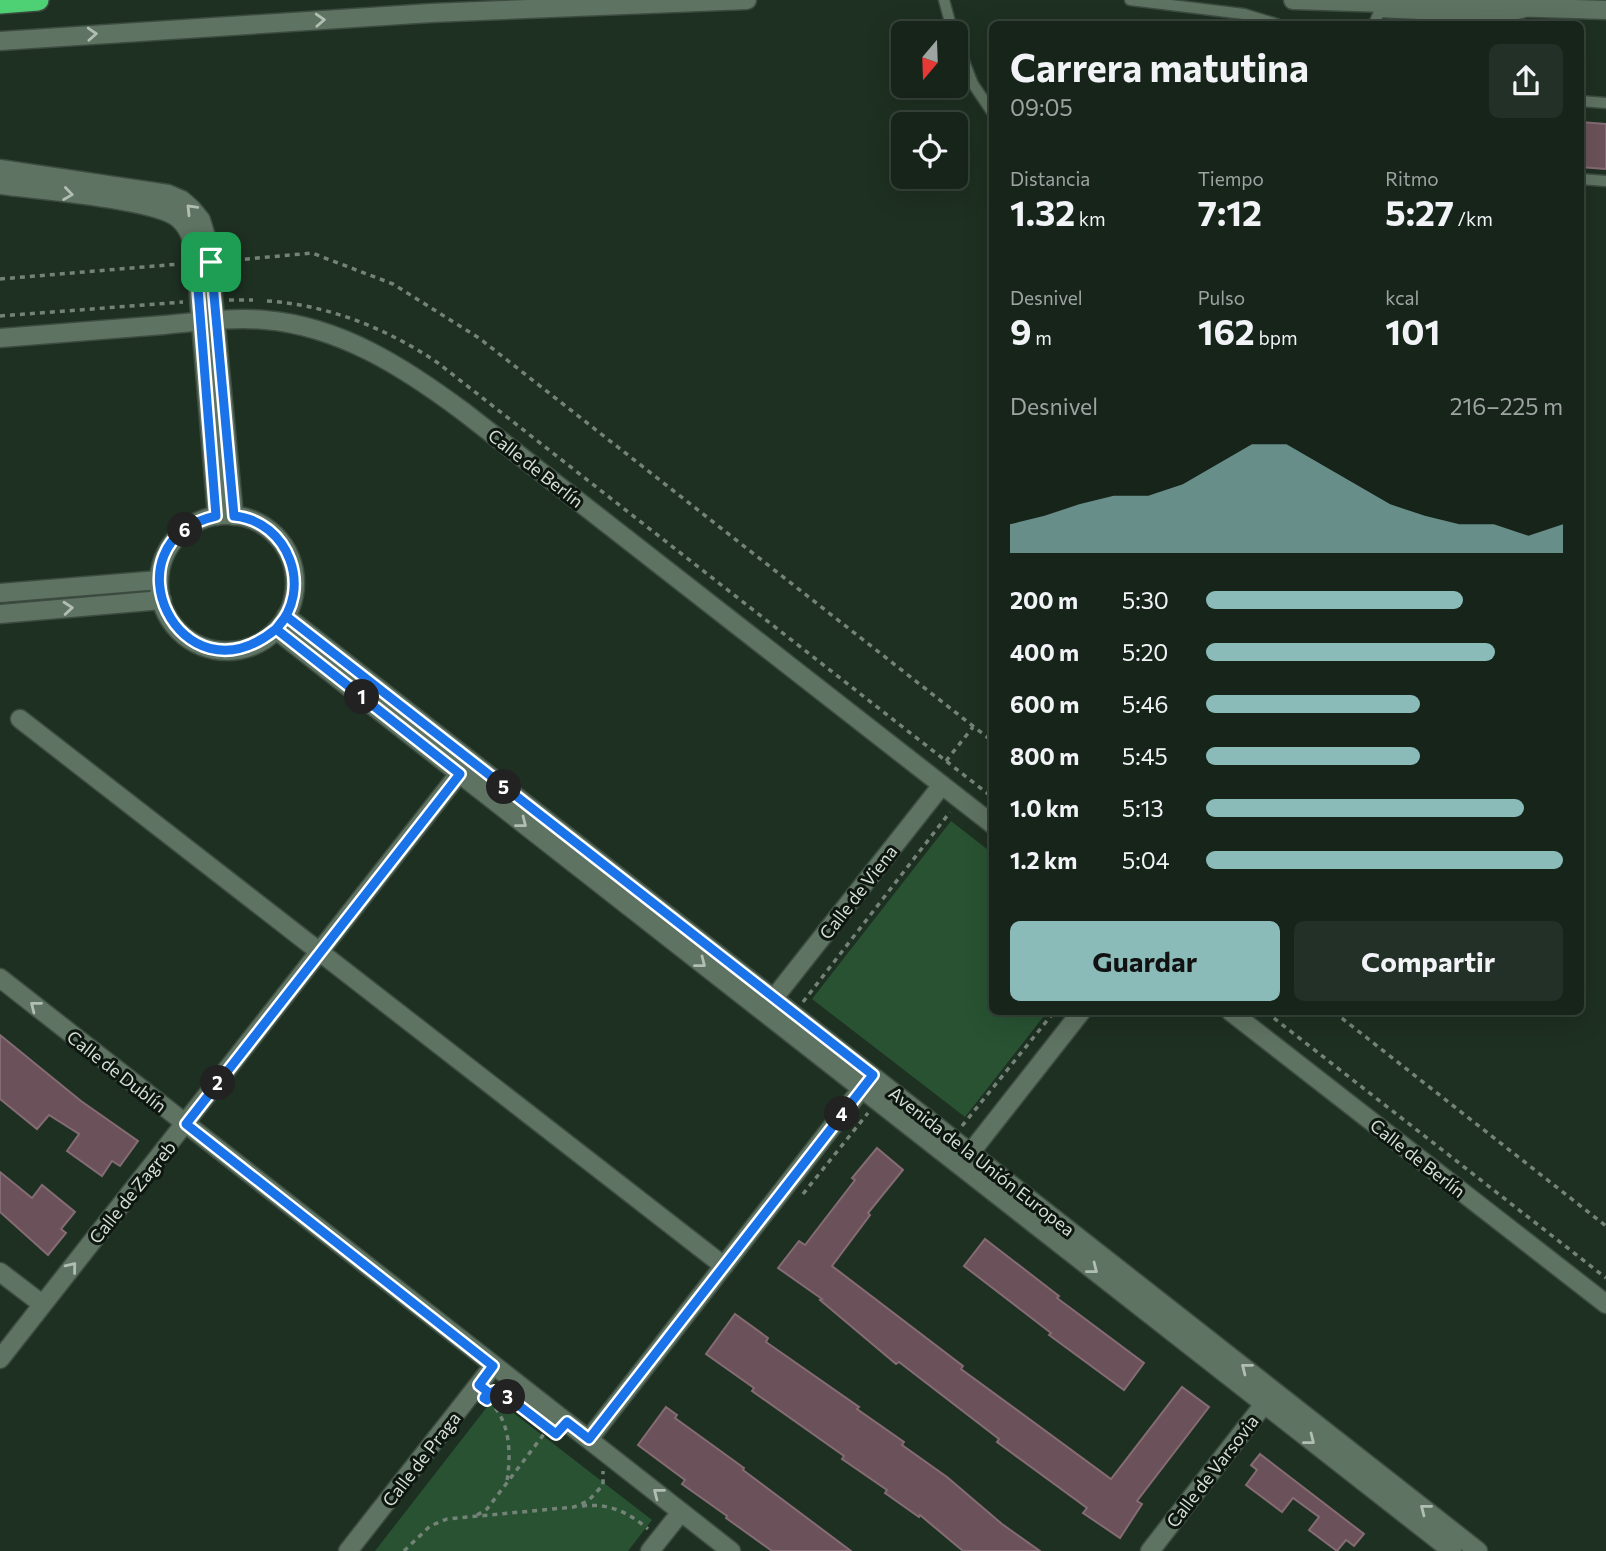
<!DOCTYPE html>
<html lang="es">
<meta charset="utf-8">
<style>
:root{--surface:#16241a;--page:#233027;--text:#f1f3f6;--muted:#9ea4a2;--line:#354139;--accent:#8bbbb9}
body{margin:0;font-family:Commissioner,sans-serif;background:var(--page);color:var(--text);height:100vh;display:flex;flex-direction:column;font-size:26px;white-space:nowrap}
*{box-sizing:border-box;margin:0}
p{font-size:23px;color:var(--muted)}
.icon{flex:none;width:38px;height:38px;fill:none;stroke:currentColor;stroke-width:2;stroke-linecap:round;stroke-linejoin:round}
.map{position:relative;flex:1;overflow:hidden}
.side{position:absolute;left:989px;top:21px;width:595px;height:994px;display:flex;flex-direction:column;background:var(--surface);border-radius:10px;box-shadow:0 7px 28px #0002,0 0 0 2px var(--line)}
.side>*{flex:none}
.needle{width:46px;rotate:199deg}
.fabs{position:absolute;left:891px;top:21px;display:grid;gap:14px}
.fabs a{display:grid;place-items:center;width:77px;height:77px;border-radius:10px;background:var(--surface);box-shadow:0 7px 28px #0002,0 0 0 2px var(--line);font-size:35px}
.pin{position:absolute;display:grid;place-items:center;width:60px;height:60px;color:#fff;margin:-30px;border-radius:14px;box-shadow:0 4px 10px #0006}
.km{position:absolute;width:35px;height:35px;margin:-18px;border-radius:50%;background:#222;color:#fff;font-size:19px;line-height:35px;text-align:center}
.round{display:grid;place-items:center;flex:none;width:74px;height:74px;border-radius:10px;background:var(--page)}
.head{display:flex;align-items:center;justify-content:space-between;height:119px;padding:0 21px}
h1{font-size:38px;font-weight:700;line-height:52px}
.metrics{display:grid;grid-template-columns:repeat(3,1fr);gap:10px;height:119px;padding:7px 21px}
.metrics div{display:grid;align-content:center}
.metrics b{font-size:35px;font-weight:700}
.metrics small{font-size:19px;font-weight:400}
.metrics p{font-size:19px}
.chart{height:196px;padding:14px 21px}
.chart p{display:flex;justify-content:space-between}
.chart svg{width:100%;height:126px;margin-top:7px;fill:var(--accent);opacity:.7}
.primary-button{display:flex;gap:14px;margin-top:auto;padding:14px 21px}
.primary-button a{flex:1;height:80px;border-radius:10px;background:var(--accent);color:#111;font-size:28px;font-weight:700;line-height:80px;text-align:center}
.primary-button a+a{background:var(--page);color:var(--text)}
ul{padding:0 21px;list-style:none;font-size:23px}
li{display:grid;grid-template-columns:112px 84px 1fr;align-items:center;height:52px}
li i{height:18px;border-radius:9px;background:var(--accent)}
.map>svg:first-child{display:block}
.green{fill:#285232}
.building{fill:#6b525a;stroke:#856b73;stroke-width:2}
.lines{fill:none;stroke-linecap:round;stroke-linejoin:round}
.lane-casing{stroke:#3c4c40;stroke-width:13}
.street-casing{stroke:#3c4c40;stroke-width:21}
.secondary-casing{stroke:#3c4c40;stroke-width:21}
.highway-casing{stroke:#3c4c40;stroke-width:24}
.path{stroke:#748377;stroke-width:3.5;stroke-dasharray:5 5;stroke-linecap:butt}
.lane{stroke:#5f7362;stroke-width:10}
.street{stroke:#5f7362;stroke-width:18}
.secondary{stroke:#5f7362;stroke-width:18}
.highway{stroke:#4ed075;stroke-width:21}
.oneway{stroke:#b1bfb3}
.route-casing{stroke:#fff;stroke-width:14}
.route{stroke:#1a73e8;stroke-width:9}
.labels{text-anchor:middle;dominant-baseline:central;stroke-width:6;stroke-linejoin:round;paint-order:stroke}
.street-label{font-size:18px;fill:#d4dfd6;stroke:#0e1610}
</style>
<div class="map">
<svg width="1606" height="1551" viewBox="0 0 1606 1551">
<rect width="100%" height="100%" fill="#1e3022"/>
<g class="green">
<path d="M 951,821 L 992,853 L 992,1012 L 1047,1012 L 965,1117 L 812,999 Z"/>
<path d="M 494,1398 L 652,1520 L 628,1551 L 375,1551 Z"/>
</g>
<g class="building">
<path d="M 1580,122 L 1606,124 L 1606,169 L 1580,167 Z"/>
<path d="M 0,1035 L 81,1101 L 138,1141 L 120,1166 L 112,1161 L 102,1176 L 67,1151 L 79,1134 L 49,1115 L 37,1129 L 0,1099 Z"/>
<path d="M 877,1148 L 903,1170 L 868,1213 L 870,1215 L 832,1266 L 963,1366 L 961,1369 L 1111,1479 L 1182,1387 L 1209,1407 L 1137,1501 L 1142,1504 L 1120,1538 L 1083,1513 L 1087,1508 L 997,1442 L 999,1439 L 899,1362 L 896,1364 L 820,1300 L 822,1299 L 778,1268 L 799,1241 L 805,1245 L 855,1180 L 852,1178 Z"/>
<path d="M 0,1172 L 32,1198 L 42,1185 L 75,1212 L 61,1229 L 66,1233 L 48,1255 L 0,1212 Z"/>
<path d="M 985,1239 L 1059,1296 L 1057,1298 L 1144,1363 L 1124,1390 L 1049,1335 L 1051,1333 L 964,1266 Z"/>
<path d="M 735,1314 L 768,1338 L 766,1342 L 859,1407 L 857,1409 L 904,1442 L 902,1445 L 947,1477 L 1002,1524 L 1040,1551 L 963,1551 L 920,1515 L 919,1517 L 885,1493 L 887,1490 L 842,1459 L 844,1456 L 752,1391 L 754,1388 L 706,1354 Z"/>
<path d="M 666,1407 L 677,1415 L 675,1418 L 744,1468 L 743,1470 L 851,1551 L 772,1551 L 726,1518 L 727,1516 L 682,1484 L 685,1480 L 638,1445 Z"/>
<path d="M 1260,1454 L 1364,1534 L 1354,1546 L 1346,1540 L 1337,1551 L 1309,1530 L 1319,1517 L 1293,1498 L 1282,1512 L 1246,1485 L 1257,1470 L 1251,1465 Z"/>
</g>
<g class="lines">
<defs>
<g id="lane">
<path d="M 944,0 L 953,33"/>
<path d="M 1130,0 L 1244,14 L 1277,24"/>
<path d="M 1374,24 L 1379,12 L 1502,18 L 1525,12"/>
<path d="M 956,41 L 973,84 L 992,112"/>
<path d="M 1580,101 L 1606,103"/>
<path d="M 1580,179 L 1606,181"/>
</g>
<g id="street">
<path d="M 1293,0 L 1606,10"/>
<path d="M 0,41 L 431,13 L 747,0"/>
<path d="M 0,169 L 168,194 L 182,200 L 192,209 L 201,220 L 208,243 L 234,516"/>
<path d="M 0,185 C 35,190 157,199 179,219 C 192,231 194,246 196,263 L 217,516"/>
<path d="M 0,338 C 55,334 109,329 164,325 C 197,322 232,317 265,320 C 340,326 405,368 464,412 L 992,824"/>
<path d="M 20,719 L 724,1266"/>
<path d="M 0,978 L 731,1551"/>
<path d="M 774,998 L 942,785"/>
<path d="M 1231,1012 L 1606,1304"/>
<path d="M 971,1152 L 1081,1012"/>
<path d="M 0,1272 L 42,1304"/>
<path d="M 0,1359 L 469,761"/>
<path d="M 589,1439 L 870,1078"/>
<path d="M 348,1551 L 493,1366"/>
<path d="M 650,1551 L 681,1512"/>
<path d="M 1150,1551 L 1272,1394"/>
</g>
<g id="secondary">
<circle cx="227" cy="583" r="68"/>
<path d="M 0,593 L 159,580"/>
<path d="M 0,614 L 162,600"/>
<path d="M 286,616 L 1478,1551"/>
<path d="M 276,630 L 1452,1551"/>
</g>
<path id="highway" d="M 0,3 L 38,0"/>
</defs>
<use href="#lane" class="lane-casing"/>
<use href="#street" class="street-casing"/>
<use href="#secondary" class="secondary-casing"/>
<use href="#highway" class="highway-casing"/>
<g class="path">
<path d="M 225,261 L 312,253 L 393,284 L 479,338 L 992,741"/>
<path d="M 0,279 L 179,264"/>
<path d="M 229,300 L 253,300"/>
<path d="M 267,301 C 329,305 388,329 438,363 L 992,797"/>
<path d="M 0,316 L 183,302"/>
<path d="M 946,761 L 973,727"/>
<path d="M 803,1002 L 950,812"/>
<path d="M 1266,1012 L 1606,1278"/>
<path d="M 1334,1012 L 1606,1226"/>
<path d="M 962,1126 L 1054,1012"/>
<path d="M 803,1194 L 868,1113"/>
<path d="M 488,1401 C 511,1419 511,1455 507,1481"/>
<path d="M 582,1506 C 609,1503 628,1512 648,1529"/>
<path d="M 477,1515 L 487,1509 L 544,1434 L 553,1434"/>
<path d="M 404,1551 L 430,1526 L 447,1519 L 574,1507 L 588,1501 L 603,1485 L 603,1471"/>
</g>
<use href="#lane" class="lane"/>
<use href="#street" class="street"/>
<use href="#secondary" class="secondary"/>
<use href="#highway" class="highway"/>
</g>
<defs><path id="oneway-chevron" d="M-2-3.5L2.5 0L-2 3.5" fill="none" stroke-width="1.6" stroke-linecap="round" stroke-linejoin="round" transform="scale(1.75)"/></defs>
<g class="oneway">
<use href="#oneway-chevron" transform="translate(320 20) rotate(-3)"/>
<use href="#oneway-chevron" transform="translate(92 34) rotate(-3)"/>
<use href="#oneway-chevron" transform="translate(68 194) rotate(8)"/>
<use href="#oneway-chevron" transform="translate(191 209) rotate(-134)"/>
<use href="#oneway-chevron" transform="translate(68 608) rotate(-5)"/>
<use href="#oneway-chevron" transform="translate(522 823) rotate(38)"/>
<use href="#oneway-chevron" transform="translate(701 963) rotate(38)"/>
<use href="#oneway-chevron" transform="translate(35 1006) rotate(-142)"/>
<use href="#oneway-chevron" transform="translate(72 1267) rotate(-51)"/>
<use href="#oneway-chevron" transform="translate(1093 1269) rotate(38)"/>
<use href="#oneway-chevron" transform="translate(1246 1368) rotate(-142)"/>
<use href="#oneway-chevron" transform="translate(1310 1440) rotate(38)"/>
<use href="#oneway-chevron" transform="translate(658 1493) rotate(-142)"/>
<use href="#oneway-chevron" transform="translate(1425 1509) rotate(-142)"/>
</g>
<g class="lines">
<defs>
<path id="route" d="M 211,262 L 234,516 C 289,521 314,590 276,629 L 460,774 L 186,1124 L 493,1366 L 479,1385 L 488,1392 L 484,1398 L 487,1400 L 494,1391 L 500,1391 L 556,1434 L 567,1422 L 589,1439 L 873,1075 L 286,616 L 276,629 C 180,708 102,542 216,516 L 196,263 L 211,262"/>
</defs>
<use href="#route" class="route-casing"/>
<use href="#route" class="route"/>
</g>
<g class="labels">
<g class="street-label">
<text transform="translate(536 468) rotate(38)">Calle de Berlín</text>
<text transform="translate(858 892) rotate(-52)">Calle de Viena</text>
<text transform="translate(117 1071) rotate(38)">Calle de Dublín</text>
<text transform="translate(1418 1158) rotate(38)">Calle de Berlín</text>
<text transform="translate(982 1161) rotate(38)">Avenida de la Unión Europea</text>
<text transform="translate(132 1192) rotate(-51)">Calle de Zagreb</text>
<text transform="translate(421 1459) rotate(-52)">Calle de Praga</text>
<text transform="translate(1212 1471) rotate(-52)">Calle de Varsovia</text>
</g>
</g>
</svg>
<div class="fabs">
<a><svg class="needle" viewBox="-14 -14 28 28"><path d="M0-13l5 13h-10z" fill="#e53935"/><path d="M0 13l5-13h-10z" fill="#9ea4a2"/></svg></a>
<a><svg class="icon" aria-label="locate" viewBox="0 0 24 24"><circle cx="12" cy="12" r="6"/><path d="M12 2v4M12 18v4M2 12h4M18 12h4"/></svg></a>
</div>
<div class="pin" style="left:211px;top:262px;background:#1e9e55"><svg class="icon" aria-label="arrive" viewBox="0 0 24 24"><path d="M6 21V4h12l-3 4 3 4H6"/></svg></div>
<b class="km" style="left:362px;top:697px">1</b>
<b class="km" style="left:218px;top:1083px">2</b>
<b class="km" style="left:508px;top:1397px">3</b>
<b class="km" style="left:842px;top:1114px">4</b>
<b class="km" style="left:504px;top:787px">5</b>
<b class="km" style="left:185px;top:530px">6</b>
<section class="side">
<div class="head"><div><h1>Carrera matutina</h1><p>09:05</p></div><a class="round"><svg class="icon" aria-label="share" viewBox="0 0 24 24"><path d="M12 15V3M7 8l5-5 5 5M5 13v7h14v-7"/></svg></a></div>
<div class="metrics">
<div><p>Distancia</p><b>1.32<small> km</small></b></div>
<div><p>Tiempo</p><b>7:12</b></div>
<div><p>Ritmo</p><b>5:27<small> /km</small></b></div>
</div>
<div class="metrics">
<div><p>Desnivel</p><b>9<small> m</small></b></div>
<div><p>Pulso</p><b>162<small> bpm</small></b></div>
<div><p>kcal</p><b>101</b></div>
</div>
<div class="chart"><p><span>Desnivel</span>216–225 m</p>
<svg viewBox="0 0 160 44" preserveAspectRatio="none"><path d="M0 44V34L10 31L20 27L30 24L40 24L50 20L60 13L70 6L80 6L90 13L100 20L110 27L120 31L130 34L140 34L150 38L160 34V44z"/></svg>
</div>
<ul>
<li><b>200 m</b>5:30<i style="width:72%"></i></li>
<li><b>400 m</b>5:20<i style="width:81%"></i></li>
<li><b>600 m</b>5:46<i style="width:60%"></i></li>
<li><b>800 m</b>5:45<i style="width:60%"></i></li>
<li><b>1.0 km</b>5:13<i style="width:89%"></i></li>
<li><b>1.2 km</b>5:04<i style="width:100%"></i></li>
</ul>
<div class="primary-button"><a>Guardar</a><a>Compartir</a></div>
</section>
</div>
